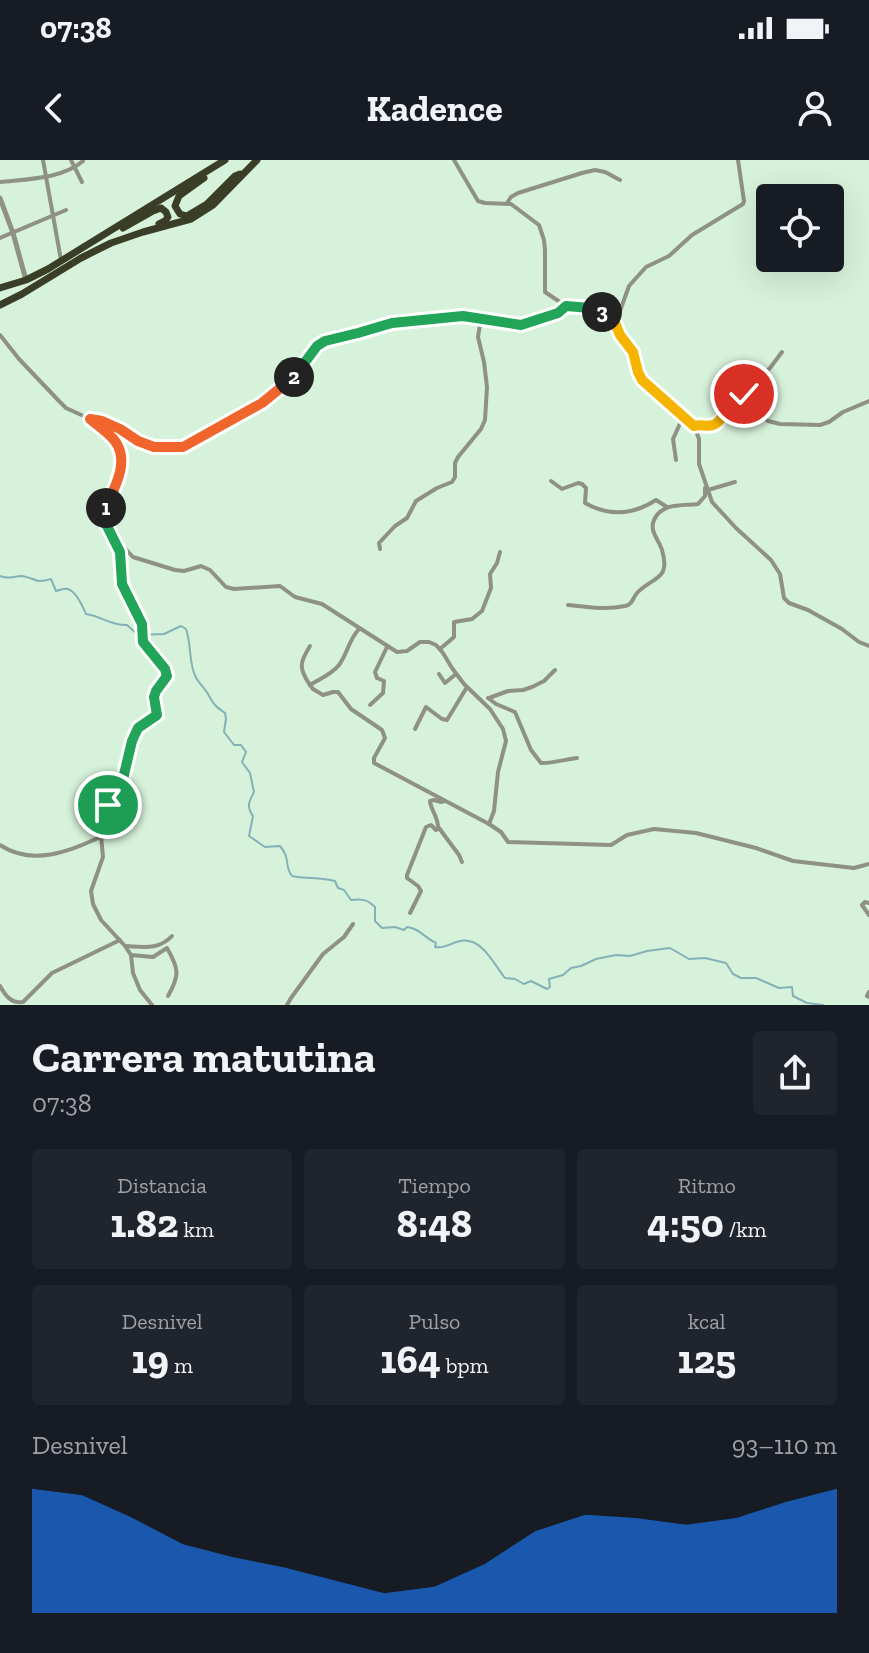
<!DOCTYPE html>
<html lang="es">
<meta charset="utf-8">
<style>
:root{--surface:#171b24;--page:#20242c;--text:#f1f3f6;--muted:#9ea1a6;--accent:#1a73e8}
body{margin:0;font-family:"Zilla Slab",serif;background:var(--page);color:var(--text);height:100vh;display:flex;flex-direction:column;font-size:30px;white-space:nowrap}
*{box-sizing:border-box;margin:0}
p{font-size:26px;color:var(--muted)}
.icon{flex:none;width:44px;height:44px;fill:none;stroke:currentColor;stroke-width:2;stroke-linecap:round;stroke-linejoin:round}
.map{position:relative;height:845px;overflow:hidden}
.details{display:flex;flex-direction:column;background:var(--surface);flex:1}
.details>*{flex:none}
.controls{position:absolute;left:756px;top:24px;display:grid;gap:16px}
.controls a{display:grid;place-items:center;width:88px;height:88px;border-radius:8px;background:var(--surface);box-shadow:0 8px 32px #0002;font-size:40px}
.pin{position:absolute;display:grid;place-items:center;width:68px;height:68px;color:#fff;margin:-34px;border:4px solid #fff;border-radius:50%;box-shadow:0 2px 8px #0007}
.km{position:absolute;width:40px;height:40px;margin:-20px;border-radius:50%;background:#222;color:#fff;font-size:22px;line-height:40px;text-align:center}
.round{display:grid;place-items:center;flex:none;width:84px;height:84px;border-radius:8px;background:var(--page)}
.headline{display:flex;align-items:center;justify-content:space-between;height:136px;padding:0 32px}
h1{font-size:44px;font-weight:700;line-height:60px}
.figures{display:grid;grid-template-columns:repeat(3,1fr);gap:12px;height:136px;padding:8px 32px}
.figures div{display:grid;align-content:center;border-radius:8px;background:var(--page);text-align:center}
.figures b{font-size:40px;font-weight:700}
.figures small{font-size:22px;font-weight:400}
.figures p{font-size:22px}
.chart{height:224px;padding:16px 32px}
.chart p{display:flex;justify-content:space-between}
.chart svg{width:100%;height:144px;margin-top:8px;fill:var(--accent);opacity:.7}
.status{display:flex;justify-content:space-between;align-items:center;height:56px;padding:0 40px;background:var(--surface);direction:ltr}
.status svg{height:22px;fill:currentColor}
header{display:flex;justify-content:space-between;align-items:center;height:104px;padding:0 32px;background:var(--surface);font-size:36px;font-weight:700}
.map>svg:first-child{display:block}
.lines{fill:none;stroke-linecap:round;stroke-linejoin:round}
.stream{stroke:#84b1b8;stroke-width:2}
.minor{stroke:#8e9184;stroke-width:4}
.tertiary{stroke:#8e9184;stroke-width:5}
.trunk{stroke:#3a3e26;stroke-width:7}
.split-1-casing{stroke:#fff;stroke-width:16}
.split-2-casing{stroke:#fff;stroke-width:16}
.split-3-casing{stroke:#fff;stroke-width:16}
.split-4-casing{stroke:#fff;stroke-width:16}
.split-1{stroke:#22a559;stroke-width:10}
.split-2{stroke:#f0652b;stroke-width:10}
.split-3{stroke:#22a559;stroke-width:10}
.split-4{stroke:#f5b400;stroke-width:10}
</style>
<div class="status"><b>07:38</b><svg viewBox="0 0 49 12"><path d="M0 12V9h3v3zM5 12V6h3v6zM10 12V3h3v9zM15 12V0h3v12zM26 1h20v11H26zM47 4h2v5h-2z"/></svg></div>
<header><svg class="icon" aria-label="back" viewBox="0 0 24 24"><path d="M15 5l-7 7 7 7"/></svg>Kadence<svg class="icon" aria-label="person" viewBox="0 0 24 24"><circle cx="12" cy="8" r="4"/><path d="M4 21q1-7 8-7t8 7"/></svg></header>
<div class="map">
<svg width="869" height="845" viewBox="0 0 869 845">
<rect width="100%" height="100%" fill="#d7f2da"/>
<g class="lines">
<path class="stream" d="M 0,416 C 9,420 13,416 22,416 C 36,418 34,424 51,419 L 56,431 C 59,430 66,428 68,429 C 77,432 83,447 86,454 C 101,456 112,466 127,465 L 138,475 L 164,474 L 181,466 L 186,469 C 191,483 189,499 194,513 C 196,521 204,527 208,534 C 214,545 215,546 225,553 L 226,559 L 224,572 L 234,585 L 241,585 L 246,592 L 242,602 L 250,613 L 254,632 C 249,642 246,646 253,656 L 249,676 L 265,687 L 280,686 C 291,699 284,706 292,716 C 307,719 320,717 335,721 L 338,728 L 344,730 L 351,740 C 362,739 367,739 375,747 L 375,761 L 382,768 L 395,767 L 404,770 L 407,767 C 419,768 425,778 436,783 L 435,787 C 445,789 450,783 460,781 C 482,777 493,803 505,818 L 515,819 L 524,824 L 531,821 L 547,829 L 550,827 L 549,819 L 563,815 L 571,808 L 581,806 L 596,799 L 616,795 L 630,796 L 647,791 L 670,788 L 689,799 L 705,798 L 726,803 L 733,814 L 741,818 L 756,818 L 779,828 L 792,827 L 793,836 L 807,843 L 823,845"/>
<g class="minor">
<path d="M 43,0 L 61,100"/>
<path d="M 71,0 L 82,22"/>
<path d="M 454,0 L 478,41 L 485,43 L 511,44 L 539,65 L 544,80 L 545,90 L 545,132 L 566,146"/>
<path d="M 0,22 C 27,19 62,19 83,1"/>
<path d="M 507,43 L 511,37 L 518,33 L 582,13 L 595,10 L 605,12 L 620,20"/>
<path d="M 0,78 L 66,50"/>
<path d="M 613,158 L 620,151 L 629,126 L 646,107 L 669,96 L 692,75 L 743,44 L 744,41 L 738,0"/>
<path d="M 0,175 L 19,199 L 59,241 L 66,248 L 90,259 L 109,275 L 118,286 L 120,294 L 118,319 L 104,354 L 105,362 L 120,392 L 122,424 L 142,464 L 143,482 L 165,509 L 167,516 L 156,531 L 154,537 L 157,555 L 138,568 L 132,581 L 122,623 L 103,655 L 100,665 L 103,697 L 91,731 L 93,744 L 101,760 L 125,786 L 131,795 L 133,813 L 140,830 L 152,845"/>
<path d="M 742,233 L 770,208 L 782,192"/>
<path d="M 90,259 L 102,261 L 120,269 L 138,281 L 154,287 L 183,287 L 262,243 L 295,216 L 317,186 L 334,178 L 358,173 L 403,161 L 463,156 L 521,165 L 558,153 L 566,146 L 591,148 L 613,158 L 623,180 L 633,192 L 638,212 L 642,220 L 694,266 L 699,279 L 699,304 L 712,342 L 736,368 L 771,400 L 780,414 L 784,438 L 789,443 L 808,450 L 842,469 L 859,482 L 869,486"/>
<path d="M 694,266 C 700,264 708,268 714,265 C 723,262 732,242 739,234 L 747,235 L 760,254 L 768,261 L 780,264 L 820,265 L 829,262 L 843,252 L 869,241"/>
<path d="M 676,300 L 673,279 L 683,257"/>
<path d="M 551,321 L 562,329 L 578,323 L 582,324 L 586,328 L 585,343 C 610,357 633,355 656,340 L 667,347"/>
<path d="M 708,330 L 735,322"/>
<path d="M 117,380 L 133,397 L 175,410 L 184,411 L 201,406 L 210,410 L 226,427 L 234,429 L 280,426 L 295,437 L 322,444 L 397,492 L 407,491 L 420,482 L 429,482 L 436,485 L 443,493 L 452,508 L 464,524 L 490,549 L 503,569 L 506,581 L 498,612 L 494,651 L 489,664"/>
<path d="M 380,389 L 379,383 L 395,366 L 407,358 L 416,341 L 437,328 L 452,322 L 455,317 L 455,303 L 458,297 L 481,269 L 485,260 L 487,227 L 484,202 L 478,177 L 481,158"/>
<path d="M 568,445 C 587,447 606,450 625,446 C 633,444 632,439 637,433 C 653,416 671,421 662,390 C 659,380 649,371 654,360 C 662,342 683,346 698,344 L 705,336 L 705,328"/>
<path d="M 359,469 C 348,481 348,493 339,505 C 332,514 320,519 310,525 L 313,529 L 323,535 L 333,532 L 338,532 L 351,549 L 382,570 L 385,578 L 374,598 L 374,603 L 489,664 L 501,672 L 508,682 L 611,685 L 627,675 L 654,669 L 696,673 L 756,688 L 793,701 L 854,708 L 869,704"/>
<path d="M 440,489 L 454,477 L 454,462 L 472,459 L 482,451 L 491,428 L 490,414 L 497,403 L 500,392"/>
<path d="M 439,514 L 445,523 L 456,514"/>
<path d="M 310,525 C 298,508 300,502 310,486"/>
<path d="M 488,538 L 496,544 L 515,552 L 531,590 L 541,603 C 548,604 568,599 577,598"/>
<path d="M 489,538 L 508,531 L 523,530 L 532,527 L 544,521 L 555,510"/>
<path d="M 370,545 L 383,533 L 384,521 L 377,518 L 375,512 L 387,487"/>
<path d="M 415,569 L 426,547 L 442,559 L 447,560 L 467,527"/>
<path d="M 439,668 L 459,695 L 462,702"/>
<path d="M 0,685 C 32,706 69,692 100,677"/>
<path d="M 869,743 L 865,742 L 862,745 L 869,755"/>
<path d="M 410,753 L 421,731 L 418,726 L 407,718 L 407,715 L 426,667 L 431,665 L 436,670 L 438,669 C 439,658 431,651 430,641 L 434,640 L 441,642 L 445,641"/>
<path d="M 127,786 C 144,787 159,790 172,776"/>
<path d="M 131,795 L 153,797 L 167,788 C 179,809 180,815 168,836"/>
<path d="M 0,826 C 5,835 11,844 23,842 L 52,813 L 120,780"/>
<path d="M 869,832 L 867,836 L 869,837"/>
<path d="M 287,845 L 291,838 L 323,794 L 344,777 L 353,764"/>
</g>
<path class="tertiary" d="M 0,38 L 13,73 L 26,120"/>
<g class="trunk">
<path d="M 204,18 L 179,36 L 175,46 L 180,54 L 187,56 L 207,44 L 235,16 L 240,14"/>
<path d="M 123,68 L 153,51 L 161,48 L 166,52 L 168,57 L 165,61 L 159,64"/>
<path d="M 0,128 L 26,120 L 48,109 L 225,0"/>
<path d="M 0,145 L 22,134 L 81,98 L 111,83 L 143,72 L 191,59 L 213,45 L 257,0"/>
</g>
</g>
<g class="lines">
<defs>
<path id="split-1" d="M 106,348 L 104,354 L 105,362 L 120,392 L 122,424 L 142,464 L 143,482 L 165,509 L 167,516 L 156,531 L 154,537 L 157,555 L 138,568 L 132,581 L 122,623 L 108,645"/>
<path id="split-2" d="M 106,348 C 113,330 128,306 118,286 C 113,275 99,267 90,259 L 102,261 L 120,269 L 138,281 L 154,287 L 183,287 L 262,243 L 294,217"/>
<path id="split-3" d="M 294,217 L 317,186 L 325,181 L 358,173 L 392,163 L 463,156 L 521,165 L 558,153 L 566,146 L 591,148 L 602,152"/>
<path id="split-4" d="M 602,152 L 613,158 L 620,175 L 633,192 L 638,212 L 642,220 L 694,266 C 700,264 708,267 713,265 C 722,262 732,242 739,234 L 744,234"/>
</defs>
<use href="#split-1" class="split-1-casing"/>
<use href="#split-2" class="split-2-casing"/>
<use href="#split-3" class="split-3-casing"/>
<use href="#split-4" class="split-4-casing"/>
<use href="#split-1" class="split-1"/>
<use href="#split-2" class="split-2"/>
<use href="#split-3" class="split-3"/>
<use href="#split-4" class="split-4"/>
</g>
</svg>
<div class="controls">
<a><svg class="icon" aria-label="locate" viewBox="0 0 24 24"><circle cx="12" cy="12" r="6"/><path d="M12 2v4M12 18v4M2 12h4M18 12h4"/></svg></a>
</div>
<div class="pin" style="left:108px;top:645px;background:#1e9e55"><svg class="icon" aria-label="arrive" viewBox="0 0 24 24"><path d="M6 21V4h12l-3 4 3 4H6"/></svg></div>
<div class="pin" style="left:744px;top:234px;background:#d93025"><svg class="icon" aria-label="check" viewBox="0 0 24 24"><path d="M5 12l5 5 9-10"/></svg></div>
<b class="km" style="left:106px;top:348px">1</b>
<b class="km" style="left:294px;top:217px">2</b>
<b class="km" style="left:602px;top:152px">3</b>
</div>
<section class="details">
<div class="headline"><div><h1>Carrera matutina</h1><p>07:38</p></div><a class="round"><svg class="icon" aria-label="share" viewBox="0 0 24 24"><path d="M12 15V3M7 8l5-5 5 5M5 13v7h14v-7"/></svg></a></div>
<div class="figures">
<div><p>Distancia</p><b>1.82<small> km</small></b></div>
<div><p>Tiempo</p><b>8:48</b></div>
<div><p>Ritmo</p><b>4:50<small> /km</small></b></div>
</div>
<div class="figures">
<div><p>Desnivel</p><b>19<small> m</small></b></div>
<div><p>Pulso</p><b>164<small> bpm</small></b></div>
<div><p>kcal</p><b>125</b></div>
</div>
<div class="chart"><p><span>Desnivel</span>93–110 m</p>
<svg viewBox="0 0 160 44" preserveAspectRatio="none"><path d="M0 44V6L10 8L20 15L30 23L40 27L50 30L60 34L70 38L80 36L90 29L100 19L110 14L120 15L130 17L140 15L150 10L160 6V44z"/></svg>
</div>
</section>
